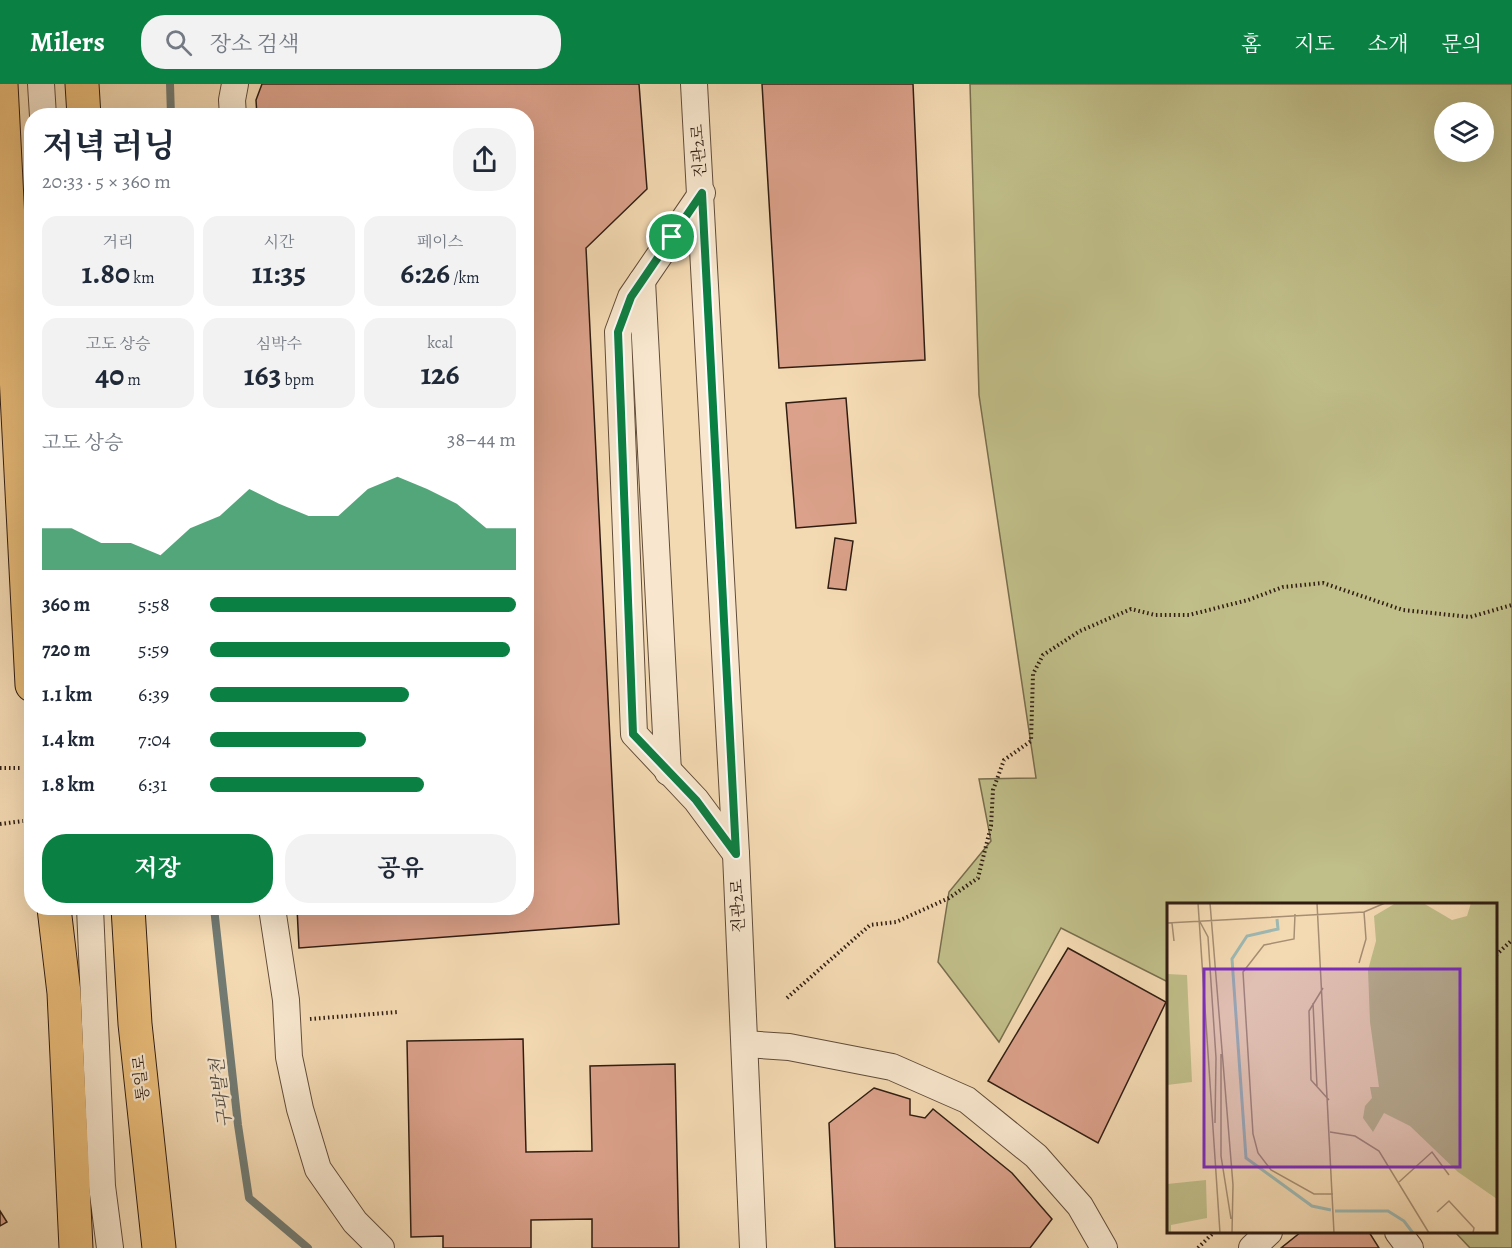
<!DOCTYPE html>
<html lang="ko">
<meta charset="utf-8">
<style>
:root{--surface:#fff;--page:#f2f2f3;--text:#1f2937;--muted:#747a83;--accent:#0b8043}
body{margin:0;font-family:Alegreya,"Noto Serif KR",serif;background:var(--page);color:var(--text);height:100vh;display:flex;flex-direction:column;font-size:22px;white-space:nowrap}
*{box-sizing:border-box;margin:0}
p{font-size:20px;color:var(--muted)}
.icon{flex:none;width:33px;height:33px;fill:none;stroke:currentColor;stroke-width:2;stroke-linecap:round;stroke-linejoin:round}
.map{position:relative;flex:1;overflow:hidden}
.side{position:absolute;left:24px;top:24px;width:510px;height:807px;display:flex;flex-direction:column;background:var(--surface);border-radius:24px;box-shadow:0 6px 24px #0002}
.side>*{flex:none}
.tools{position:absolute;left:1434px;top:18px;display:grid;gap:12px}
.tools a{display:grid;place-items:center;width:60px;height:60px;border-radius:50%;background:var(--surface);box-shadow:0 6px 24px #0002;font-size:30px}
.pin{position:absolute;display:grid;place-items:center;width:51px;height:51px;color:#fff;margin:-26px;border:3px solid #fff;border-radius:50%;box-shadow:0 2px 6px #0007}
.round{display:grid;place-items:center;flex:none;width:63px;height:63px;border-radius:24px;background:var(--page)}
.head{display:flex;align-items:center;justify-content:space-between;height:102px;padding:0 18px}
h1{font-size:33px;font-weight:700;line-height:45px}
.metrics{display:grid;grid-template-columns:repeat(3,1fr);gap:9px;height:102px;padding:6px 18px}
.metrics div{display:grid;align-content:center;border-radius:15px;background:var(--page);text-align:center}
.metrics b{font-size:30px;font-weight:700}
.metrics small{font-size:16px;font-weight:400}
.metrics p{font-size:16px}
.chart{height:168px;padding:12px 18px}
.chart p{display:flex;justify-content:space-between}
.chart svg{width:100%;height:108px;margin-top:6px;fill:var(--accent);opacity:.7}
.button{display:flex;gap:12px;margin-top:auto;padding:12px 18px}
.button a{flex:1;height:69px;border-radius:24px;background:var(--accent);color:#fff;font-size:24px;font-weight:700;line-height:69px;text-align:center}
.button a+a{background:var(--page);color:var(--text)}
ul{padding:0 18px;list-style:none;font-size:20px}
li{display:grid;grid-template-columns:96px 72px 1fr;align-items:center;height:45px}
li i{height:15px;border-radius:8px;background:var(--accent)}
header{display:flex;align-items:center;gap:36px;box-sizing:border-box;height:84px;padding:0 30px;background:var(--accent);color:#fff}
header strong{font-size:28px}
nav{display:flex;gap:33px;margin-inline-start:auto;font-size:21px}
.search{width:420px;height:54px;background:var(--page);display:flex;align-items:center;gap:15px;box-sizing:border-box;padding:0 21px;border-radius:24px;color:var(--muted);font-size:22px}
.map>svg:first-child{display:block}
.green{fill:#c0be89;stroke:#786e4e;stroke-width:1.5;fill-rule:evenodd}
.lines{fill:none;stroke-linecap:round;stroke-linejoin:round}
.stream{stroke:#727b73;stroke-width:8}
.building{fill:#dba18a;stroke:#301d12;stroke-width:1.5}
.minor-casing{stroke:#614c3a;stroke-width:28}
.major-casing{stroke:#301d12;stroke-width:35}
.path{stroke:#301d12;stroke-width:4;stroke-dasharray:1.5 3;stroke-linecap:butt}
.minor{stroke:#f8e7ce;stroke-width:26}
.major{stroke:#eabd7a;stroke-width:33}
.route-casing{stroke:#fff;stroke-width:12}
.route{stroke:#0b8043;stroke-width:8}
.labels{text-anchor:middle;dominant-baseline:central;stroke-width:4.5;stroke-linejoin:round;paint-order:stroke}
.street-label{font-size:16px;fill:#301d12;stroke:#f8e7ce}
.water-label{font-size:18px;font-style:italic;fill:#514c43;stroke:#f8e7ce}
.inset-river{fill:none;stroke:#9eb9b4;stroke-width:3}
.inset-road{fill:none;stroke:#a68e73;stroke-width:1.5}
.view{fill:#7b2cbf;fill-opacity:0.15;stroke:#7b2cbf;stroke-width:3}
.inset-edge{fill:none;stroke:#301d12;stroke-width:3}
</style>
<header>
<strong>Milers</strong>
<div class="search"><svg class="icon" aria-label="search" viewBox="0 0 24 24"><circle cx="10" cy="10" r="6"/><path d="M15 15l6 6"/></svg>장소 검색</div>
<nav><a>홈</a><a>지도</a><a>소개</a><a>문의</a></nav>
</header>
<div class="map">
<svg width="1512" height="1164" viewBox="0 0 1512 1164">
<rect width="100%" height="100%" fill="#f4dab3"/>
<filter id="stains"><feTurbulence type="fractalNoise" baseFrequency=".00333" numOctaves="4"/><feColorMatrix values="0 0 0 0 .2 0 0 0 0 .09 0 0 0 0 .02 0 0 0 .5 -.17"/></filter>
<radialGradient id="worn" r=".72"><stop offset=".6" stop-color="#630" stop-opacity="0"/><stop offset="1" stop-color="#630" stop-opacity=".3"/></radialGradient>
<path class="green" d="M 970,0 L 1512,0 L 1512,1164 L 1470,1164 L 1455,1148 L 1496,1148 L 1496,820 L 1168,820 L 1168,898 L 1061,844 L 999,958 L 938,878 L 949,808 L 991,757 L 979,695 L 1036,694 L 979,311 ZM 1444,28 L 1484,28 L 1484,68 L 1444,68 Z"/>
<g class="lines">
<g class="stream">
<path d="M 170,0 L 171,32"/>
<path d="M 214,824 L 238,1041 L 249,1114 L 308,1164"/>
</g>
</g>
<g class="building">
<path d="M 262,0 L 639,0 L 647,105 L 586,164 L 619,840 L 299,864 L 297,824 L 526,824 L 526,32 L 257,32 L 256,16 Z"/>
<path d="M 762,0 L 913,0 L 925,276 L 779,284 Z"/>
<path d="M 846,314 L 856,439 L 796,444 L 786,319 Z"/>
<path d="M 835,454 L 853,457 L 846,506 L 828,504 Z"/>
<path d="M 1068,864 L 1166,918 L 1098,1059 L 988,997 Z"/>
<path d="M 523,955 L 526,1068 L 592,1067 L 590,982 L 675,980 L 679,1164 L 592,1164 L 592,1135 L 531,1136 L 531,1164 L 443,1164 L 443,1152 L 411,1153 L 407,957 Z"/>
<path d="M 874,1004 L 910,1015 L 910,1031 L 925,1034 L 933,1025 L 1012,1089 L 1052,1135 L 1030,1164 L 835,1164 L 829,1039 Z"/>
<path d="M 0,1127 L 7,1138 L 0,1142 Z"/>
<path d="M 1301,1148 L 1369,1148 L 1379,1164 L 1281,1164 Z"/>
</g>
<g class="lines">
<defs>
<g id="minor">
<path d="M 41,0 L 43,32"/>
<path d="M 694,0 L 736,770 L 753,1164"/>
<path d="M 233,32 L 232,16 L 235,0"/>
<path d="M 702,109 L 631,213 L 618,248 L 634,650 L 696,716 L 736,770"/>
<path d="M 642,197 L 668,688"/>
<path d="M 90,824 L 102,1102 L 110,1164"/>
<path d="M 272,824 L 286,916 L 289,973 L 300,1025 L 318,1085 L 355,1138 L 381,1164"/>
<path d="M 745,960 L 789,963 L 892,983 L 967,1016 L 1036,1072 L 1080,1122 L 1104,1164"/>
<path d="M 1398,1148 L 1410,1164"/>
<path d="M 1252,1164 L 1269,1148"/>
</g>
<g id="major">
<path d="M 1,0 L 32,601"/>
<path d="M 82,0 L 84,32"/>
<path d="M 54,824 L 64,909 L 76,1164"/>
<path d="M 128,824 L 135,940 L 159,1164"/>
</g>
</defs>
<use href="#minor" class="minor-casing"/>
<use href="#major" class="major-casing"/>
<g class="path">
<path d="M 0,684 L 20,684"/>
<path d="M 0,740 L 23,737"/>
<path d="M 1496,871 L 1512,856"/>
<path d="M 787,914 L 870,841 L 896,838 L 949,814 L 978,794 L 991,742 L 993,706 L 1004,676 L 1031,657 L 1033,590 L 1043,571 L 1080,547 L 1131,525 L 1155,531 L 1189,531 L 1248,516 L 1283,503 L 1323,499 L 1403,526 L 1470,533 L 1512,521"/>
<path d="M 310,935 L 398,928"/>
<path d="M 1198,1164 L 1214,1148"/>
</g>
<use href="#minor" class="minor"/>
<use href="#major" class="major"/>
</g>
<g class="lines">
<defs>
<path id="route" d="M 702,109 L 736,770 L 696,716 L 633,650 L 618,248 L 631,213 Z"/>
</defs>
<use href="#route" class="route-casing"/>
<use href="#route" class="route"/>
</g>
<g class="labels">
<g class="street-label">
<text transform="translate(699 67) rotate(-94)">진관2로</text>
<text transform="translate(738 822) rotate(-92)">진관2로</text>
<text transform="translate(141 994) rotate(-96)">통일로</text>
</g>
<g class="water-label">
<text transform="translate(221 1009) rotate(-97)">구파발천</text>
</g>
</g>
<g transform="translate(1167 819)">
<rect width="330" height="330" fill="#f4dab3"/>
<path d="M 229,0 L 256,0 L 285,17 L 300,13 L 304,0 L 330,0 L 330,296 L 291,269 L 243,223 L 217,210 L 206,229 L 196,215 L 198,203 L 205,195 L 203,184 L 212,184 L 203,119 L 201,67 L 209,38 L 207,13 ZM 0,71 L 20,72 L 25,179 L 0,182 ZM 39,277 L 40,315 L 4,322 L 4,330 L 0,330 L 0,281 Z" fill="#c0be89"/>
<path class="inset-river" d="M 110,16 L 111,26 L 80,33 L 65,56 L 79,255 L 145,303 L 164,307M 168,308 L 221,308 L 237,318 L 246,330"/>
<path class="inset-road" d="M 31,0 L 53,330M 43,0 L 66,282 L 65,330M 150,0 L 167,330M 128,11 L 127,36 L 97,42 L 76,69 L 86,231 L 91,250 L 104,267 L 147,291 L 166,291M 32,17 L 41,34 L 49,155 L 48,220M 0,20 L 197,9 L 218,0M 5,20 L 7,38M 192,60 L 199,36 L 197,9M 156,85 L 142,108 L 144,177 L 162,197M 146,100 L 150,183M 54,151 L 54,253 L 64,316M 163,229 L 188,233 L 212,248 L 262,330M 232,279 L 265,249 L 282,272M 270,309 L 282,298 L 307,325 L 306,330"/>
<path class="view" d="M 37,66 L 293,66 L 293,264 L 37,264 Z"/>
<rect width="330" height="330" class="inset-edge"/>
</g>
<rect width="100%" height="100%" filter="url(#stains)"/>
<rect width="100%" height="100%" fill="url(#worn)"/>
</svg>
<div class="tools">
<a><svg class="icon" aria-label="layers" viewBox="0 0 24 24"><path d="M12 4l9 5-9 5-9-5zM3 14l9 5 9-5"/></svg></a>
</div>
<div class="pin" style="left:672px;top:153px;background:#1e9e55"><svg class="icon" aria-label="arrive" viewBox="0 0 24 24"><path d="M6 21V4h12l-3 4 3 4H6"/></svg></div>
<section class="side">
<div class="head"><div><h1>저녁 러닝</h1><p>20:33 · 5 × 360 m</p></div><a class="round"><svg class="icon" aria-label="share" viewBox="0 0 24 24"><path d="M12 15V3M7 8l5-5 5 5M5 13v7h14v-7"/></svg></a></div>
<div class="metrics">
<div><p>거리</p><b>1.80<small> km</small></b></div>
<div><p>시간</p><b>11:35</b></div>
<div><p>페이스</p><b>6:26<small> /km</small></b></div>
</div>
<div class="metrics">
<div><p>고도 상승</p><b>40<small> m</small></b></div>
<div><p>심박수</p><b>163<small> bpm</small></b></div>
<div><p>kcal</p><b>126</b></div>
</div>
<div class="chart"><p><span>고도 상승</span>38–44 m</p>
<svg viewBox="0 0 160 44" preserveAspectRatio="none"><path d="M0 44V27L10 27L20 33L30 33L40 38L50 27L60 22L70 11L80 17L90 22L100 22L110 11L120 6L130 11L140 17L150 27L160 27V44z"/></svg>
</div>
<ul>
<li><b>360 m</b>5:58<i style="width:100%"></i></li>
<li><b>720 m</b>5:59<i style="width:98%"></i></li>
<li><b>1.1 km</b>6:39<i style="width:65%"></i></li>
<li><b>1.4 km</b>7:04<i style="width:51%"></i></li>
<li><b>1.8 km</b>6:31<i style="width:70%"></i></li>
</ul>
<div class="button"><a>저장</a><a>공유</a></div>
</section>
</div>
